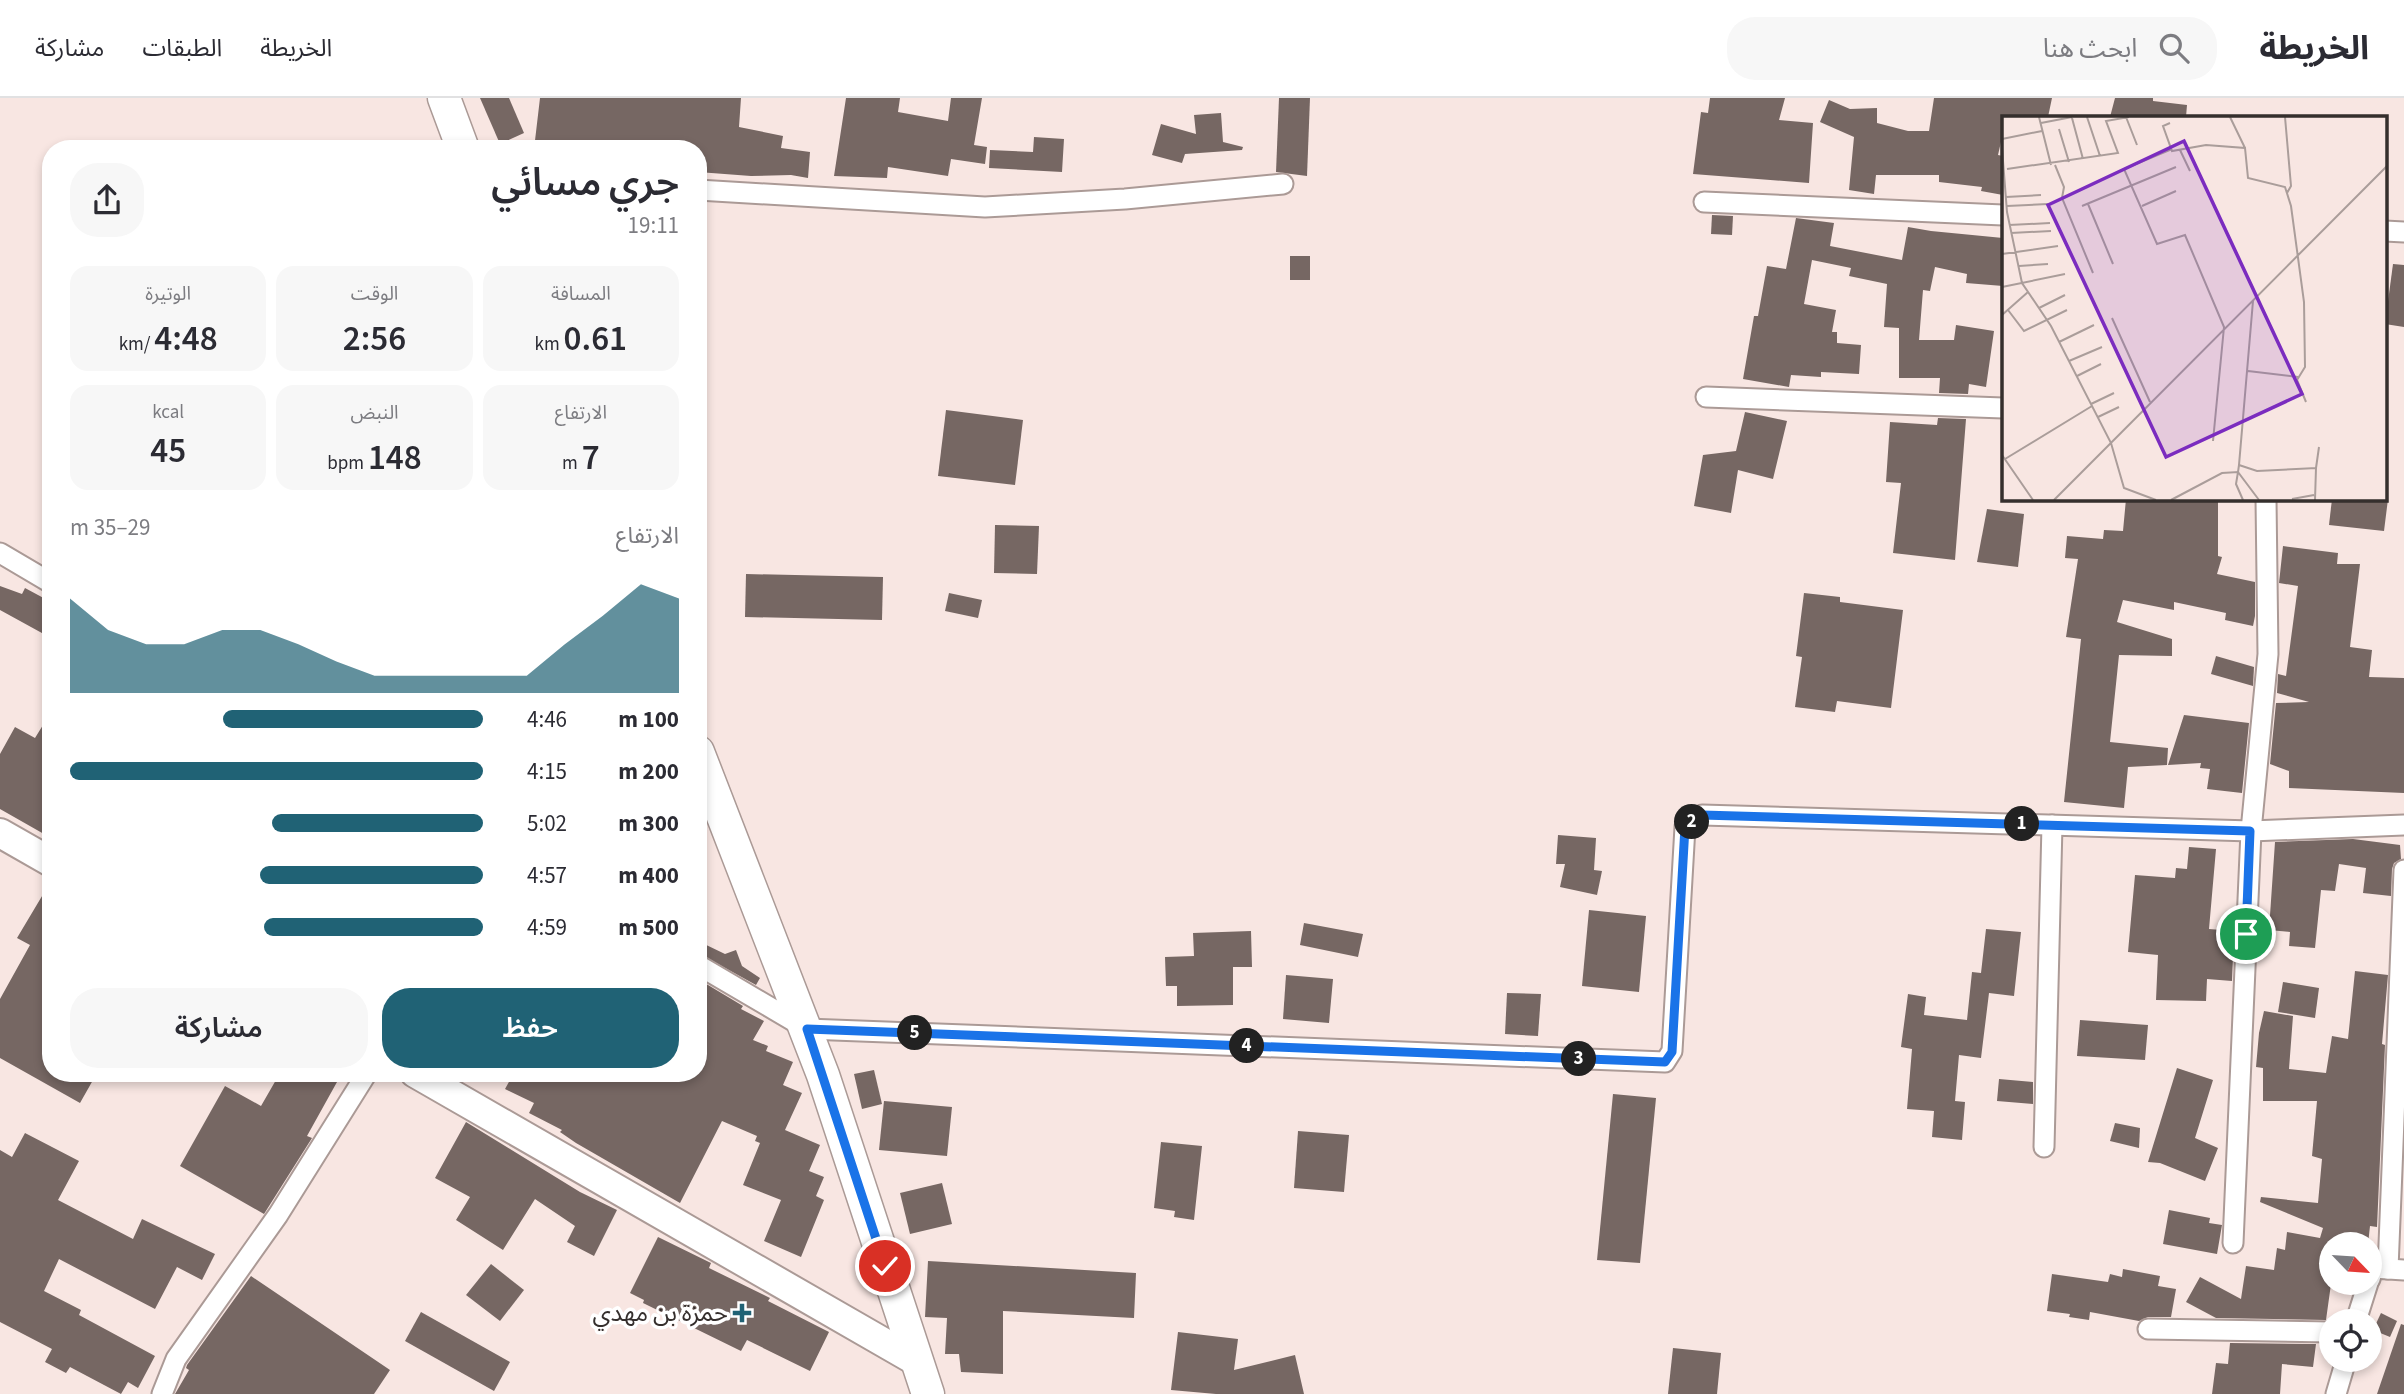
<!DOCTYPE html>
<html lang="ar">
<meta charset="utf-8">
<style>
:root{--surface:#fff;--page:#f7f7f7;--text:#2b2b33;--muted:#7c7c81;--line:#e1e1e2;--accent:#206275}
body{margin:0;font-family:"Source Sans 3","Noto Sans Arabic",sans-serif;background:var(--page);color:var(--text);direction:rtl;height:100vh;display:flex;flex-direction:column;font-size:26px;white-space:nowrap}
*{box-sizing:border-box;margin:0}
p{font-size:23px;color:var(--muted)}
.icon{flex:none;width:38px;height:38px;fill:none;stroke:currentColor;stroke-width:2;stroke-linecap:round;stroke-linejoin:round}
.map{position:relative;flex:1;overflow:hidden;direction:ltr}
.details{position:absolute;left:42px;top:42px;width:665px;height:942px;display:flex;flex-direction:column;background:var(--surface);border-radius:28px;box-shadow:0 4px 10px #0003;direction:rtl}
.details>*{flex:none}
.needle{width:46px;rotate:115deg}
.tools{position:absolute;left:2319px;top:1134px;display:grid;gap:14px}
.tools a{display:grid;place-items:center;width:63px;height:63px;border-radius:50%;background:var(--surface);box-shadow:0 4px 10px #0003;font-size:35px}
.pin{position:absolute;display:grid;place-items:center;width:60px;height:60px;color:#fff;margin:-30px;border:4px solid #fff;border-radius:50%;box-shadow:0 2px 7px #0007}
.km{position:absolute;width:35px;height:35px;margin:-18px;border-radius:50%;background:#222;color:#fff;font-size:19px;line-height:35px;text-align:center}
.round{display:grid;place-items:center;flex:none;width:74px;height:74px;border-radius:28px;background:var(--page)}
.overview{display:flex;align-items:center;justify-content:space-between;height:119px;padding:0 28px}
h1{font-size:38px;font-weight:600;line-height:52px}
.metrics{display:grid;grid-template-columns:repeat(3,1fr);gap:10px;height:119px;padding:7px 28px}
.metrics div{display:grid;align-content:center;border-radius:18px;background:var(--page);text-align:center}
.metrics b{font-size:35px;font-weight:600}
.metrics small{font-size:19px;font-weight:400}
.metrics p{font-size:19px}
.chart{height:196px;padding:14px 28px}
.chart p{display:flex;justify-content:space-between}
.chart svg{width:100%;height:126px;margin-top:7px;fill:var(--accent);opacity:.7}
.button{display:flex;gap:14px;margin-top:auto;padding:14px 28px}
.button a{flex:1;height:80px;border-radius:28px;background:var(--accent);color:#fff;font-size:28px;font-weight:600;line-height:80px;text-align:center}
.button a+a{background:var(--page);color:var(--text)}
ul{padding:0 28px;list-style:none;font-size:23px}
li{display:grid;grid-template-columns:112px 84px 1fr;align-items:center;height:52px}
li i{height:18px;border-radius:9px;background:var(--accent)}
header{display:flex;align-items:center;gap:42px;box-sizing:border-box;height:98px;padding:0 35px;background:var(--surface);border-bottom:2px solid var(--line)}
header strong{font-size:33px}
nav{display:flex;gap:38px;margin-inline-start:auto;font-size:24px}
.search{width:490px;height:63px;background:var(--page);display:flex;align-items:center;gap:18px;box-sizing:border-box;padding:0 24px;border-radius:28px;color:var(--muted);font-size:26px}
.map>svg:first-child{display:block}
.building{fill:#766763}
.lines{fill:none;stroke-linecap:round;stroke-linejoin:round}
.street-casing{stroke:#ab9a96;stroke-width:23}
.secondary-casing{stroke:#ab9a96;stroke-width:32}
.primary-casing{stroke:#ab9a96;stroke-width:35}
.street{stroke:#fff;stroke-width:19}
.secondary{stroke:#fff;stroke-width:28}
.primary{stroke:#fff;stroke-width:32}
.route-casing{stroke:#fff;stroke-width:14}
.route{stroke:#1a73e8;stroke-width:9}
.poi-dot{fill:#206275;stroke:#fff;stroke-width:2.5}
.labels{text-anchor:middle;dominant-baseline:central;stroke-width:7;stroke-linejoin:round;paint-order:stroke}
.poi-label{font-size:24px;fill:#352f2d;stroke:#fff;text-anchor:end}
.inset-road{fill:none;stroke:#aa9d9a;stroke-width:2}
.view{fill:#7b2cbf;fill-opacity:0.15;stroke:#7b2cbf;stroke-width:3.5}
.inset-edge{fill:none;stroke:#352f2d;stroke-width:3.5}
</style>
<header>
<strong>الخريطة</strong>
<div class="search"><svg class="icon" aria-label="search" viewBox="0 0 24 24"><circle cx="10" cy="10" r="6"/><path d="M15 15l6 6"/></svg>ابحث هنا</div>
<nav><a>الخريطة</a><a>الطبقات</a><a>مشاركة</a></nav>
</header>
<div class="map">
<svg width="2404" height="1296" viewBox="0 0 2404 1296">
<rect width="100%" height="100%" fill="#f8e6e2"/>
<g class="building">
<path d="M 480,0 L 509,0 L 524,35 L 500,46 Z"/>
<path d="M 540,0 L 741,0 L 739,29 L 783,38 L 781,50 L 810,54 L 808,80 L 791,77 L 751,78 L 698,74 L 698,51 L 534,51 Z"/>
<path d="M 846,0 L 900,0 L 898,14 L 948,23 L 951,0 L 982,0 L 974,47 L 987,49 L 985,66 L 951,61 L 948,78 L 888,69 L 887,80 L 834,78 Z"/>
<path d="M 1279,0 L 1310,0 L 1307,78 L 1276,74 Z"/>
<path d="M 1710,0 L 1785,0 L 1779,22 L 1813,25 L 1809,85 L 1693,76 L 1701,14 L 1708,15 Z"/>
<path d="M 1934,0 L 2052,0 L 2048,19 L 2003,19 L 2003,35 L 1998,57 L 2003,58 L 2003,97 L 1981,93 L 1982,89 L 1939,84 L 1939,77 L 1876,77 L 1874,96 L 1849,92 L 1854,39 L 1820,24 L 1829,2 L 1850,11 L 1877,10 L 1877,25 L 1908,33 L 1929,33 Z"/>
<path d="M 2115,0 L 2153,0 L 2153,3 L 2187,7 L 2186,19 L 2110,19 Z"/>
<path d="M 1221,15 L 1223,44 L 1243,49 L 1242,52 L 1185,56 L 1182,65 L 1152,57 L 1161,26 L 1196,36 L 1194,17 Z"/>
<path d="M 1034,39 L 1064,41 L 1062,74 L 989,70 L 990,52 L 1033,54 Z"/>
<path d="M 1712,117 L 1733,118 L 1732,137 L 1711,136 Z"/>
<path d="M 1796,120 L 1834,125 L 1830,148 L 1902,162 L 1908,129 L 1931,133 L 2003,140 L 2003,188 L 1966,185 L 1967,176 L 1935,169 L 1930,193 L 1923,192 L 1919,242 L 1954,242 L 1956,227 L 1994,233 L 1986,289 L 1969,286 L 1968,296 L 1939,295 L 1940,280 L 1899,280 L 1899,230 L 1884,229 L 1887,186 L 1849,178 L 1851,170 L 1812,162 L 1804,206 L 1836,212 L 1832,234 L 1837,234 L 1837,245 L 1861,247 L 1859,276 L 1821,274 L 1821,279 L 1791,277 L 1789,289 L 1743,281 L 1754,218 L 1758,218 L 1767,168 L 1786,171 Z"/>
<rect x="1290" y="158" width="20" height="24"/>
<path d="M 2393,166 L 2404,167 L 2404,229 L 2385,226 Z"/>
<path d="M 946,312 L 1023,322 L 1015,387 L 938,378 Z"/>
<path d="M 1745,314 L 1787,323 L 1773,381 L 1738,372 L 1731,415 L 1694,408 L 1703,357 L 1736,353 Z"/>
<path d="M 1938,320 L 1966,321 L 1955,462 L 1893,455 L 1901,385 L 1886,384 L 1890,324 L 1937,327 Z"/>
<path d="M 2126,401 L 2218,402 L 2218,458 L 2222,459 L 2217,476 L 2255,484 L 2255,518 L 2253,528 L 2225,522 L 2226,515 L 2174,504 L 2174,512 L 2123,502 L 2117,524 L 2172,541 L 2172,558 L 2119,557 L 2110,644 L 2168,650 L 2167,667 L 2128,669 L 2124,710 L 2064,704 L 2081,541 L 2066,539 L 2078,461 L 2065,460 L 2067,438 L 2103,441 L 2104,432 L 2123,433 Z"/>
<path d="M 2332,401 L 2388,401 L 2384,433 L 2329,427 Z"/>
<path d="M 1987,411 L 2024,416 L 2018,469 L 1977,464 Z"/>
<path d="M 995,427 L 1039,428 L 1037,476 L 994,475 Z"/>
<path d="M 2283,448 L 2338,455 L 2337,466 L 2360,466 L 2350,549 L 2372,552 L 2369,579 L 2404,580 L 2404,695 L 2289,690 L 2289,673 L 2270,666 L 2276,605 L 2309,604 L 2277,595 L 2278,576 L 2286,578 L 2298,488 L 2279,485 Z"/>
<path d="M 746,476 L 883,479 L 882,522 L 745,519 Z"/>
<path d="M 0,488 L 22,496 L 25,490 L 51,504 L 51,540 L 0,512 Z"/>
<path d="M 949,495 L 982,502 L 978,520 L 945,513 Z"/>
<path d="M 1804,495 L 1840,499 L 1840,504 L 1903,512 L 1891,610 L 1837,603 L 1835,614 L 1795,609 L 1802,559 L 1796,558 Z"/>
<path d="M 2216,558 L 2254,569 L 2253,588 L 2211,576 Z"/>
<path d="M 51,614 L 51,740 L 0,711 L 0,656 L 15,629 L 35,640 Z"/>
<path d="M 2184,617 L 2249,625 L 2242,695 L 2207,691 L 2210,671 L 2200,670 L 2201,665 L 2168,667 Z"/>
<path d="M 1558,737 L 1596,740 L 1594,772 L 1602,773 L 1597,797 L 1560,789 L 1565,766 L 1556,766 Z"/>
<path d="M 2353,741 L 2400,747 L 2401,761 L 2394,765 L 2392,771 L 2391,798 L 2363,795 L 2366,770 L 2339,766 L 2335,793 L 2321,792 L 2315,850 L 2289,848 L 2290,834 L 2269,832 L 2275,744 Z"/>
<path d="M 2189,749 L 2216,751 L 2209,831 L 2234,833 L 2232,883 L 2207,881 L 2206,903 L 2156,902 L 2158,857 L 2128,854 L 2135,777 L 2175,780 L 2176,770 L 2187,771 Z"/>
<path d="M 51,783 L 51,975 L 97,975 L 80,1005 L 0,960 L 0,901 L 30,847 L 17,840 Z"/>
<path d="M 1589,812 L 1646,818 L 1639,894 L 1582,888 Z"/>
<path d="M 1304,825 L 1363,836 L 1358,859 L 1300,847 Z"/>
<path d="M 1986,831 L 2021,834 L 2014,898 L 1989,895 L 1981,960 L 1959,957 L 1955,1003 L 1965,1004 L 1962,1042 L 1932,1039 L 1934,1013 L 1907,1011 L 1912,951 L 1901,949 L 1908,896 L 1926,899 L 1924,917 L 1967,922 L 1972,874 L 1981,875 Z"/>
<path d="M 1251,833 L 1252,869 L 1233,869 L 1233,907 L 1177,908 L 1177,888 L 1166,888 L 1165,859 L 1194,858 L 1193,835 Z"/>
<path d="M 698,843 L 725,856 L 736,852 L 742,868 L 760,880 L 756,887 L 698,855 Z"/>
<path d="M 2355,873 L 2388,877 L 2382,946 L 2385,947 L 2377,1129 L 2370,1128 L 2368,1146 L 2331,1144 L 2331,1186 L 2326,1222 L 2216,1220 L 2186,1204 L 2200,1179 L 2241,1201 L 2246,1168 L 2274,1172 L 2277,1150 L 2285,1152 L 2287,1134 L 2320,1140 L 2323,1130 L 2260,1104 L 2261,1099 L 2318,1105 L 2322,1061 L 2312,1058 L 2317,1003 L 2263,1003 L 2263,970 L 2256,969 L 2259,935 L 2264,913 L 2293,918 L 2289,971 L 2326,975 L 2332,938 L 2348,941 Z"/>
<path d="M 1286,877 L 1333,881 L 1329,925 L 1283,921 Z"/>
<path d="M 698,881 L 743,908 L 741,911 L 764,923 L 753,942 L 768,948 L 766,953 L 793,964 L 783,987 L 802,995 L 785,1032 L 820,1047 L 809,1073 L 824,1079 L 816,1098 L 824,1102 L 801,1159 L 764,1143 L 781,1102 L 743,1087 L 760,1045 L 755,1043 L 757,1038 L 722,1023 L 680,1105 L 576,1045 L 560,1034 L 562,1032 L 529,1015 L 534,1005 L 505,991 L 514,975 L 698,975 Z"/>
<path d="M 2283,884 L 2319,890 L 2315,920 L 2278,914 Z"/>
<path d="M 1507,895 L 1541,896 L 1538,938 L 1505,936 Z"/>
<path d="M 2080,922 L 2148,927 L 2145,962 L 2077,958 Z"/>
<path d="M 2177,970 L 2213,982 L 2195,1040 L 2218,1050 L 2205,1083 L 2160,1065 L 2148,1064 Z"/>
<path d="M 874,972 L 882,1006 L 862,1011 L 854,976 Z"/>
<path d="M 280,975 L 342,975 L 307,1038 L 312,1040 L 264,1116 L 180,1068 L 225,988 L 261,1008 Z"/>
<path d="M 1999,981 L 2033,984 L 2033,1006 L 1997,1003 Z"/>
<path d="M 1613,996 L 1656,1000 L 1640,1165 L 1597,1162 Z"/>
<path d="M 884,1003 L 952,1009 L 947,1058 L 879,1052 Z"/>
<path d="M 466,1024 L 580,1094 L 617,1112 L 594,1158 L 567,1144 L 575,1128 L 535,1101 L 503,1152 L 456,1122 L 470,1099 L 435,1080 Z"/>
<path d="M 2115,1025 L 2140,1030 L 2139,1050 L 2110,1043 Z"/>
<path d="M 1298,1033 L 1349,1037 L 1344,1094 L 1294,1090 Z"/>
<path d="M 25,1035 L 79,1063 L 58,1102 L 133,1141 L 142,1121 L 215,1156 L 202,1182 L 177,1169 L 155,1211 L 59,1161 L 44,1193 L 81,1212 L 79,1217 L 155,1258 L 138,1290 L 128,1284 L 121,1296 L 70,1269 L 66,1275 L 45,1264 L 52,1251 L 0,1224 L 0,1052 L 12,1059 Z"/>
<path d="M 1161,1044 L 1202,1048 L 1194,1122 L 1174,1119 L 1175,1113 L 1154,1110 Z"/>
<path d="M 942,1085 L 952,1126 L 910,1136 L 900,1095 Z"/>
<path d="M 2169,1112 L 2210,1120 L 2209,1125 L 2222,1127 L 2217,1156 L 2163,1146 Z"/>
<path d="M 658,1139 L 711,1165 L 709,1170 L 770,1200 L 768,1203 L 829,1234 L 810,1273 L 747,1242 L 741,1253 L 643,1205 L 644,1202 L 630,1195 Z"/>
<path d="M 928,1163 L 1136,1175 L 1134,1220 L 1003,1213 L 1003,1276 L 961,1274 L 959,1256 L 945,1256 L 947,1220 L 925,1219 Z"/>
<path d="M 491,1166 L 524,1192 L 500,1223 L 466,1197 Z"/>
<path d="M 2123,1171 L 2160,1178 L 2158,1188 L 2176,1191 L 2171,1219 L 2148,1219 L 2139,1223 L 2090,1214 L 2089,1222 L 2069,1219 L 2070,1216 L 2047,1213 L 2052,1176 L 2108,1184 L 2110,1176 L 2122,1179 Z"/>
<path d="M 251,1178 L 390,1272 L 374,1296 L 175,1296 L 189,1272 L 186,1270 L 187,1267 Z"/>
<path d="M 421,1214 L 510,1264 L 494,1293 L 405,1243 Z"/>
<path d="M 2381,1215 L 2397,1223 L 2390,1239 L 2373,1232 Z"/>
<path d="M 2401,1226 L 2404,1227 L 2404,1296 L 2377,1296 Z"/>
<path d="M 1178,1234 L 1238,1241 L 1234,1272 L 1295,1257 L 1304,1296 L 1216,1296 L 1171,1292 Z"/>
<path d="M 2230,1245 L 2316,1246 L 2313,1269 L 2282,1266 L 2280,1296 L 2212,1296 L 2216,1265 L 2228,1266 Z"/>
<path d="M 1673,1250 L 1721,1255 L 1717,1296 L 1668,1296 Z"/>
</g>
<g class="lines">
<defs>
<g id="street">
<path d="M 698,92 L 985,109 L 1125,101 L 1283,86"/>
<path d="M 1704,104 L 2003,117"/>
<path d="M 2385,133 L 2404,134"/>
<path d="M 1706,299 L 2003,310"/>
<path d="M 0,455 L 51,485"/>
<path d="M 698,867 L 807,931 L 1665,964 L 1672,953 L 1685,729 L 1702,717 L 2251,733 L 2404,727"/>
<path d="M 2044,1049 L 2052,727"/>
<path d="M 2233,1145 L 2251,733 L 2268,556 L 2266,401"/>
<path d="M 2388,1171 L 2404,772"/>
<path d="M 2370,1181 L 2373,1170 L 2404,1172"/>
<path d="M 2356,1223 L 2368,1185"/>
<path d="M 2148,1231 L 2331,1234"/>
<path d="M 162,1296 L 176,1261 L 278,1117 L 367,975"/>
<path d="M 2336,1296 L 2346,1262"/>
</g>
<g id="secondary">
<path d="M 0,735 L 51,764"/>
<path d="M 415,975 L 916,1263"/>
</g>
<g id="primary">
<path d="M 444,0 L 463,51"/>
<path d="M 698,654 L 823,977 L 928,1296"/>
</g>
</defs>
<use href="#street" class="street-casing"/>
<use href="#secondary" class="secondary-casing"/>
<use href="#primary" class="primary-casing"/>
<use href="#street" class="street"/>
<use href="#secondary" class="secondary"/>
<use href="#primary" class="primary"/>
</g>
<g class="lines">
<defs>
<path id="route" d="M 885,1168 L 807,931 L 1665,964 L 1672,954 L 1685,729 L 1702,717 L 2250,733 L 2246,836"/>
</defs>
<use href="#route" class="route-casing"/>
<use href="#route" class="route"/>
</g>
<path class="poi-dot" d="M738.5 1204.5h7v7h7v7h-7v7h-7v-7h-7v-7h7z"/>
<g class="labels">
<g class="poi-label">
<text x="728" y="1215">حمزة بن مهدي</text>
</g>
</g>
<g transform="translate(2002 18)">
<rect width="385" height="385" fill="#f8e6e2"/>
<path class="inset-road" d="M 37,1 L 49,49M 85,1 L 98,40M 124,1 L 135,29M 228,1 L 243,32M 283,1 L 289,70 L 285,77M 70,2 L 81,43M 39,7 L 70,1M 168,7 L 161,10 L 170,35 L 204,29 L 243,32 L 246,62 L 283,71 L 289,90 L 302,186 L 303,251 L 295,264 L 304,286M 57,13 L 67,46M 0,23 L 40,15M 0,32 L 5,96 L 20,167 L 49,210 L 109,327 L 122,372 L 154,384M 170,33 L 122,53 L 155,128 L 183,119 L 222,211 L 211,325M 178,34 L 188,55M 53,49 L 62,71 L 60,82 L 91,157M 5,53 L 116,37 L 104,5 L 127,1M 4,81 L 39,79M 86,88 L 111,148M 5,90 L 46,88M 80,90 L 174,51M 140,90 L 174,75M 7,109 L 48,107M 9,117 L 49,115M 0,138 L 56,130M 17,150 L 46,148M 0,171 L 63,158M 251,185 L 237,349 L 255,355 L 314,352 L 313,384M 37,192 L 63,179M 6,194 L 22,215 L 65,194M 0,199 L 26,176M 110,202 L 148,286M 57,226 L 92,209M 67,245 L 100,231M 246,255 L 296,261M 75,260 L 99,248M 89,288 L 112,277M 96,301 L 117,291M 0,339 L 31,384M 3,343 L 90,290M 237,349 L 236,356 L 257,384M 314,352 L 317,331M 290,383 L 312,379M 52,384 L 385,50M 169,384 L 220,357 L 236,356 L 234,368 L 241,384"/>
<path class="view" d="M 182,25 L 300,278 L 164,341 L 46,89 Z"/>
<rect width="385" height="385" class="inset-edge"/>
</g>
</svg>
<div class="tools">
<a><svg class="needle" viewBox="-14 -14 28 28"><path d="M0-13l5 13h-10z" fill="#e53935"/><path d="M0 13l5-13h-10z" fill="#7c7c81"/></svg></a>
<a><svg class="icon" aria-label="locate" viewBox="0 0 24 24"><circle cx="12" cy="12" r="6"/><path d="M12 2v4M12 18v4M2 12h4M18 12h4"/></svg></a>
</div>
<div class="pin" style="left:2246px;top:836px;background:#1e9e55"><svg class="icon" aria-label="arrive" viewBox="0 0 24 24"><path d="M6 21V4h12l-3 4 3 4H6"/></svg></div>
<div class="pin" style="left:885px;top:1168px;background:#d93025"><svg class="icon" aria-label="check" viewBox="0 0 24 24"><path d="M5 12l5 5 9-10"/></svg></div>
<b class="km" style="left:2022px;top:726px">1</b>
<b class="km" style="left:1692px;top:724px">2</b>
<b class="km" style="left:1579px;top:961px">3</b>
<b class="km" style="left:1247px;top:948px">4</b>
<b class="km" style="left:915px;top:935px">5</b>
<section class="details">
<div class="overview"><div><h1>جري مسائي</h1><p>19:11</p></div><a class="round"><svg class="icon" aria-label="share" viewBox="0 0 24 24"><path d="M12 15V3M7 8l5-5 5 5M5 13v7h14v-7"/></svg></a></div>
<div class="metrics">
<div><p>المسافة</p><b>0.61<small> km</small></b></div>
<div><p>الوقت</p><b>2:56</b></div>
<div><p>الوتيرة</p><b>4:48<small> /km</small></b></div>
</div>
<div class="metrics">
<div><p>الارتفاع</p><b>7<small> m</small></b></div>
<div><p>النبض</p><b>148<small> bpm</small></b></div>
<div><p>kcal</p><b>45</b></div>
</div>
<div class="chart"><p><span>الارتفاع</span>29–35 m</p>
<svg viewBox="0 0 160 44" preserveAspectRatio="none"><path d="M0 44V11L10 22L20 27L30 27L40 22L50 22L60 27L70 33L80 38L90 38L100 38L110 38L120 38L130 27L140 17L150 6L160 11V44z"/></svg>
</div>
<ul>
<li><b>100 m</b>4:46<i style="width:63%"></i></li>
<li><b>200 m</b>4:15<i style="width:100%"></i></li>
<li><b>300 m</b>5:02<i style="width:51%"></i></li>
<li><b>400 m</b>4:57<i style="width:54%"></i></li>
<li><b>500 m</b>4:59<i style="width:53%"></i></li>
</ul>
<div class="button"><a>حفظ</a><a>مشاركة</a></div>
</section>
</div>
